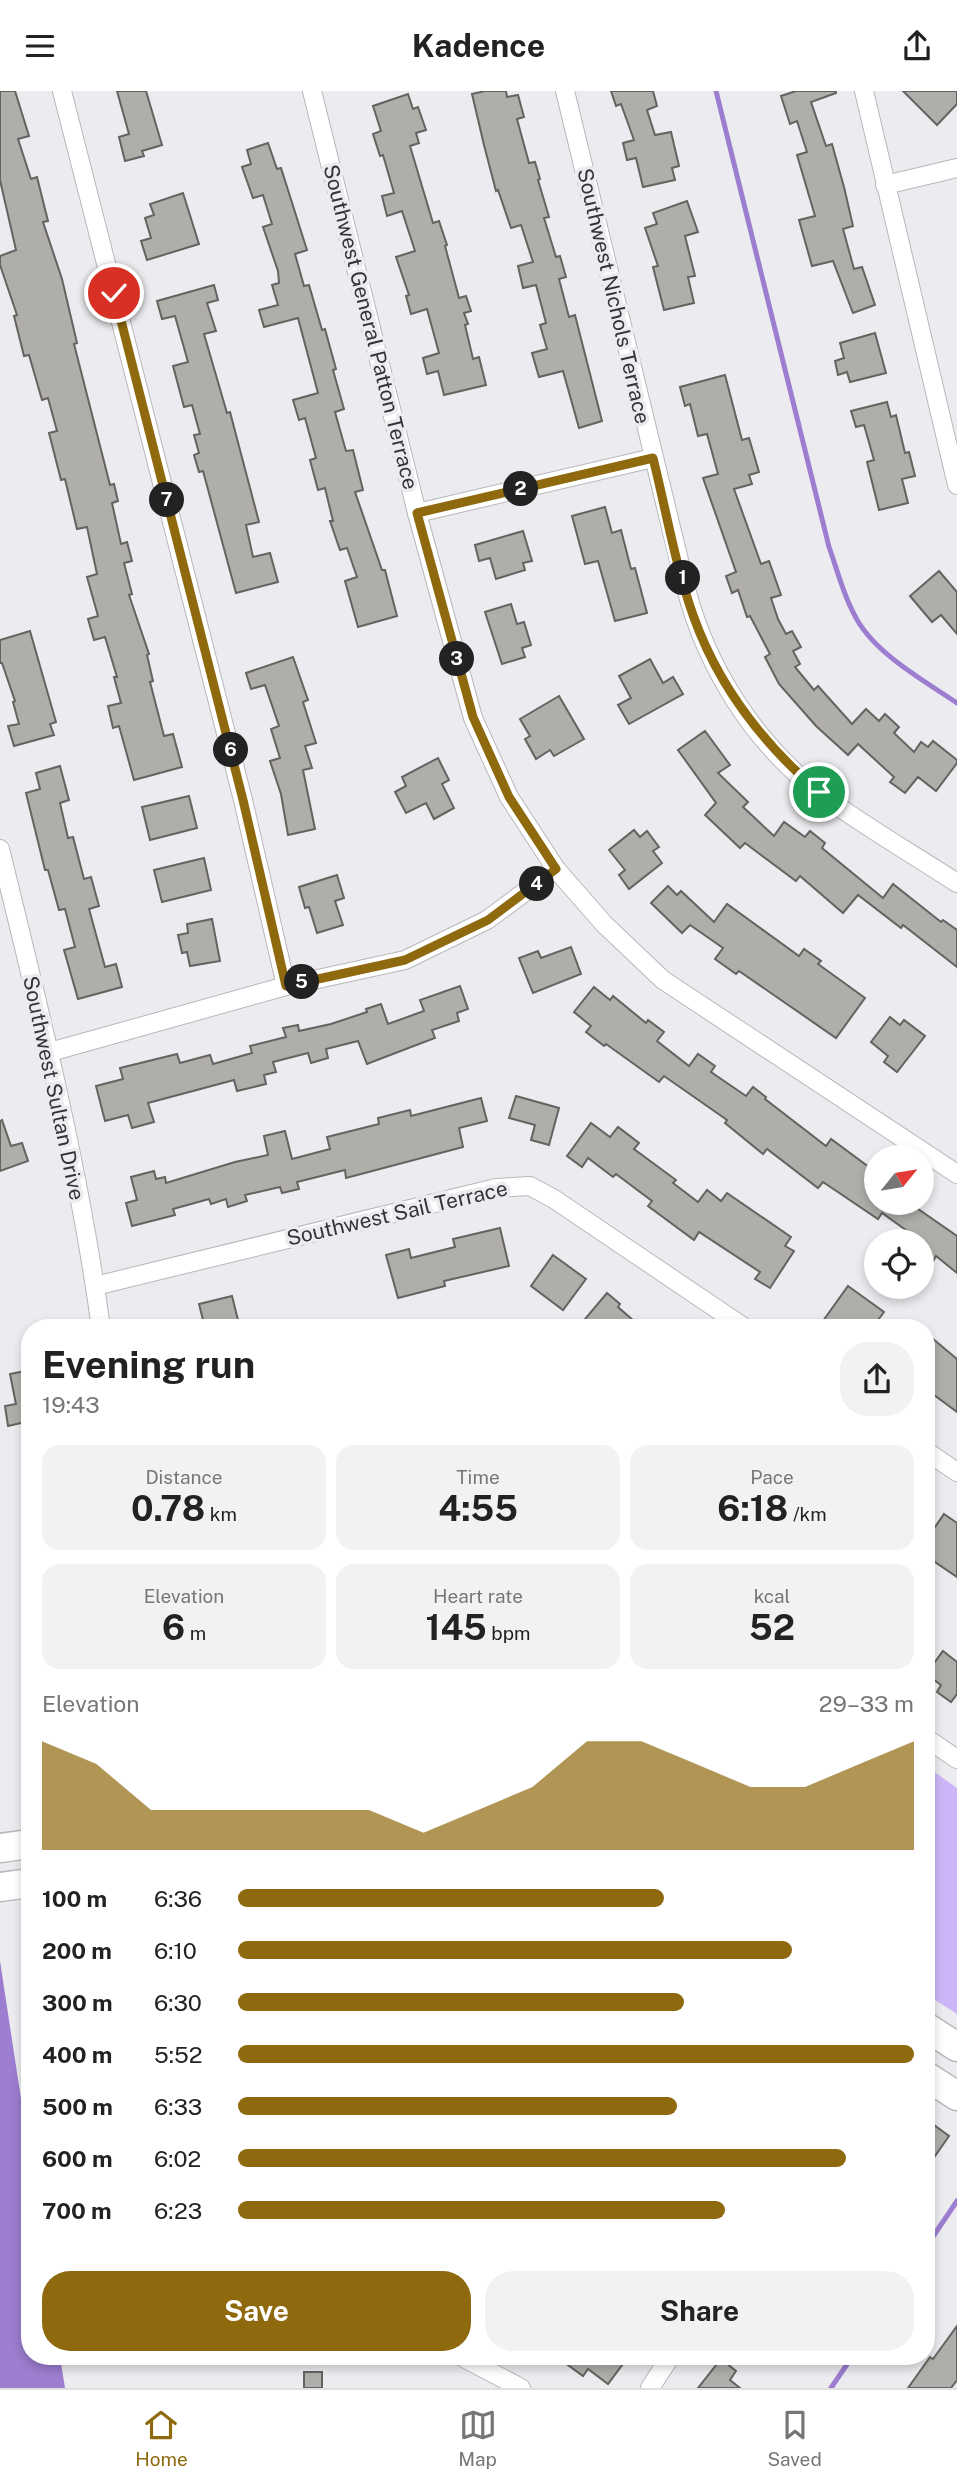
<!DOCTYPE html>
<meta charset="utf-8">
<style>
:root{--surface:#fff;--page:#f2f2f2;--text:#222;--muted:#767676;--line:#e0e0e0;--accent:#8f690e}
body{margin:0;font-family:"Public Sans",sans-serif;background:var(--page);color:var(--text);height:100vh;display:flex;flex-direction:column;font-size:26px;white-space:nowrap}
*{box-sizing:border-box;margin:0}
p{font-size:23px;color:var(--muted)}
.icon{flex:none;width:38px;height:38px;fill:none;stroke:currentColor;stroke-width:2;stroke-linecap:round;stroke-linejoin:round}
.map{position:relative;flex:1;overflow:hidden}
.side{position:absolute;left:21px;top:1228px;width:914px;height:1046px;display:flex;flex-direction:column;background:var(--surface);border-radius:28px;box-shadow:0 4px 10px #0003}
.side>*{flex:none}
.needle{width:46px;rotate:60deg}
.controls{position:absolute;left:864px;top:1054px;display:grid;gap:14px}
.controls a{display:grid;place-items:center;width:70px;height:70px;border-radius:50%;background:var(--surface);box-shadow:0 4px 10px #0003;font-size:35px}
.pin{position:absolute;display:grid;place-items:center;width:60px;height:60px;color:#fff;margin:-30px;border:4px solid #fff;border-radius:50%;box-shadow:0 2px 7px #0007}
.km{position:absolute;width:35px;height:35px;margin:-18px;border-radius:50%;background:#222;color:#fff;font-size:19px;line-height:35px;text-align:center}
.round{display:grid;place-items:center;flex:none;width:74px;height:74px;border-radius:28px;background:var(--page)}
.headline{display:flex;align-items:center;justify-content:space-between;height:119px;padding:0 21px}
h1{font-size:38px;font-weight:700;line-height:52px}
.figures{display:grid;grid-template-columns:repeat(3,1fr);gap:10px;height:119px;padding:7px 21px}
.figures div{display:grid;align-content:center;border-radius:18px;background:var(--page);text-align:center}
.figures b{font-size:35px;font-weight:700}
.figures small{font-size:19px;font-weight:400}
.figures p{font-size:19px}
.chart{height:196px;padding:14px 21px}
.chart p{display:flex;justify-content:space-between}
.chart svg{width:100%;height:126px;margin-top:7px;fill:var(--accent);opacity:.7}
.action{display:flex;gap:14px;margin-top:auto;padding:14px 21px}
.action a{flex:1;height:80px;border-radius:28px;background:var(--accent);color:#fff;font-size:28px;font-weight:700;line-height:80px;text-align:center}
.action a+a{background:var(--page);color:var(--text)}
ul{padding:0 21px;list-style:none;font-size:23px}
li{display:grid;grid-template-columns:112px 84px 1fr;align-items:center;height:52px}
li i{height:18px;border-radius:9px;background:var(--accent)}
header{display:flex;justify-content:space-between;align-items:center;height:91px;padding:0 21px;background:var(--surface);font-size:32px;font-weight:700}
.dock{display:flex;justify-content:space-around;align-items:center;height:98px;border-top:2px solid var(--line);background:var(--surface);font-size:19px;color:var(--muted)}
.dock a{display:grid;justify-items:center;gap:4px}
.dock .selected{color:var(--accent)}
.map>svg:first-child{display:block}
.green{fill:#cdb6f7}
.water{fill:#9c7dcf}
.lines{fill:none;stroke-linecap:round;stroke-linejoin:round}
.stream{stroke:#9c7dcf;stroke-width:5}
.building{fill:#b0aeab;stroke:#656360;stroke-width:2}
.street-casing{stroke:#b8b7bb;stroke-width:20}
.primary-casing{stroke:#b8b7bb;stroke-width:31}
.street{stroke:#fff;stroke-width:18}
.primary{stroke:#fff;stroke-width:28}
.route-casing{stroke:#fff;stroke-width:14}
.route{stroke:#8f690e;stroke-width:9}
.labels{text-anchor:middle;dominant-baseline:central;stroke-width:7;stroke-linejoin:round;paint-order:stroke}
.street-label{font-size:21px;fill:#343335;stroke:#ecebef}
</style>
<header><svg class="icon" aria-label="menu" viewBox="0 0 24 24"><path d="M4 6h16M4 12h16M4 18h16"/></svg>Kadence<svg class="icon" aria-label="share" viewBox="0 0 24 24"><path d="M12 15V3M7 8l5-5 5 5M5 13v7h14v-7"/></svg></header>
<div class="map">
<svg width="957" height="2297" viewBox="0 0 957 2297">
<rect width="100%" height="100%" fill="#ecebef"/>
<path class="green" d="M 926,1675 L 957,1697 L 957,1923 L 926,1903 Z"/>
<path class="water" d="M 0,1870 L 30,2067 L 30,2266 L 60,2266 L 65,2297 L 0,2297 Z"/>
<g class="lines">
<g class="stream">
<path d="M 716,0 L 829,456 C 837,478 843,503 854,523 C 872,561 923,589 957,612"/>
<path d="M 926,2156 L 957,2110"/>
<path d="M 831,2297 L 852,2266"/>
</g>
</g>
<g class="building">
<path d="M 0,0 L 15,0 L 29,45 L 18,48 L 31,88 L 37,86 L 48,130 L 43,131 L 62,188 L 77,252 L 74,253 L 110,394 L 114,393 L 118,410 L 112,412 L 121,453 L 127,451 L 132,470 L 124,472 L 132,503 L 129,504 L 149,563 L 147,564 L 153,590 L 150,591 L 164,645 L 173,643 L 182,676 L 134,689 L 119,635 L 113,637 L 108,615 L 121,612 L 114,586 L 117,586 L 105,546 L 94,549 L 88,528 L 98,525 L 87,486 L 97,483 L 87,436 L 77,438 L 65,388 L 61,389 L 49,342 L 57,340 L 48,307 L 42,309 L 29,264 L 24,265 L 14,225 L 17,224 L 0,174 L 0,165 L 16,159 L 0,89 Z"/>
<path d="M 117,0 L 146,0 L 162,54 L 142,60 L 144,65 L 125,70 L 119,46 L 129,43 Z"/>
<path d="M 485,0 L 506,0 L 507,6 L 518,4 L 524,26 L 517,28 L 529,72 L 535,71 L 540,88 L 538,89 L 549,126 L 544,127 L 556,166 L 560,165 L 566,186 L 559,188 L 569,226 L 575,224 L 602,330 L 579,337 L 563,280 L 539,286 L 532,262 L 547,258 L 540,234 L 546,232 L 536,194 L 523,197 L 518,175 L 533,171 L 521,134 L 511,137 L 498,99 L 496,100 L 484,54 L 472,3 Z"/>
<path d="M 611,0 L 653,0 L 657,15 L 647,19 L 655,44 L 671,41 L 679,75 L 672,77 L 675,89 L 643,96 L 636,67 L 627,69 L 623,52 L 634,49 L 621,13 L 616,15 Z"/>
<path d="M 796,0 L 836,0 L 836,2 L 811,11 L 826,55 L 832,53 L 844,96 L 853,135 L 843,138 L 854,178 L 862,176 L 875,214 L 853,222 L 833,170 L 812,175 L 799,129 L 815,125 L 797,64 L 807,61 L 797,30 L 790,33 L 781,5 Z"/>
<path d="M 903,0 L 957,0 L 957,13 L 937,34 Z"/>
<path d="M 408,3 L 413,18 L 418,16 L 426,39 L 416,42 L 419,52 L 410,55 L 433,132 L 439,130 L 447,154 L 445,155 L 459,207 L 466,205 L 471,220 L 464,222 L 468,233 L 465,234 L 473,268 L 479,266 L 486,294 L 444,304 L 438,280 L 427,283 L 423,267 L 439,262 L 427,218 L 411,223 L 406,205 L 409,204 L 396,166 L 415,160 L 402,120 L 387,125 L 382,105 L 394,102 L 383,64 L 380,65 L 373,43 L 381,40 L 373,15 Z"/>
<path d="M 268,52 L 277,78 L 281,77 L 307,159 L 295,163 L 304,195 L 309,194 L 322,239 L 325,238 L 336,278 L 333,279 L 344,318 L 335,321 L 346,360 L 353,359 L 363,399 L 355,401 L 382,479 L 385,479 L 397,525 L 358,536 L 345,490 L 357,486 L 347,457 L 340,459 L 330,430 L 333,430 L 325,397 L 318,399 L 310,369 L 316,367 L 305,327 L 299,329 L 293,309 L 318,302 L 298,227 L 264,236 L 259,219 L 278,214 L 272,194 L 279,192 L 278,180 L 263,136 L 272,133 L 263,104 L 253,107 L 242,76 L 251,73 L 247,59 Z"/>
<path d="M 183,102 L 199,153 L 147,169 L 141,150 L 151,147 L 145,127 L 154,124 L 150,113 Z"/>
<path d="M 687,110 L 698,141 L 685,145 L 695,185 L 688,186 L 694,212 L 664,219 L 653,176 L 658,175 L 645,137 L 657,133 L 653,122 Z"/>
<path d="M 214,194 L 218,209 L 207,212 L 216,240 L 204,243 L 227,322 L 230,321 L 259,431 L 246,434 L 253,466 L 270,462 L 278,491 L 236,502 L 203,380 L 199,381 L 194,364 L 199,362 L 194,344 L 200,343 L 192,314 L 184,316 L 173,275 L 188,271 L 175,225 L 162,228 L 157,210 Z"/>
<path d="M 875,242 L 886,282 L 850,291 L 847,281 L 838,284 L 835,270 L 844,267 L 840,252 Z"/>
<path d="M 725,284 L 742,349 L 749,347 L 759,381 L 749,384 L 752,393 L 734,398 L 761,473 L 769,470 L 781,504 L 771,507 L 778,528 L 786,543 L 792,540 L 801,556 L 793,560 L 800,573 L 795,576 L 814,599 L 818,595 L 852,633 L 866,618 L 879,630 L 885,623 L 899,636 L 894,642 L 914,661 L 921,651 L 928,656 L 933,650 L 957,669 L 957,672 L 936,700 L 918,686 L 905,702 L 890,691 L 894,686 L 858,653 L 848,664 L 816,635 L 779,593 L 765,566 L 770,563 L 750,525 L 747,526 L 738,499 L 732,502 L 726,485 L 736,481 L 703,387 L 718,383 L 707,343 L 698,345 L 690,313 L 685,315 L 680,296 Z"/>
<path d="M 887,311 L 891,326 L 896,324 L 905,362 L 909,361 L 915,385 L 902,388 L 908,412 L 879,419 L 867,371 L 874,369 L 864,334 L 856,336 L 851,320 Z"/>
<path d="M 605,416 L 612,442 L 621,439 L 631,478 L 635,477 L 647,522 L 615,530 L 598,470 L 585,473 L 572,425 Z"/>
<path d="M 523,440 L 532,470 L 523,472 L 525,479 L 496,488 L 490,467 L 479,470 L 475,454 Z"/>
<path d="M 939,480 L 957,501 L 957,543 L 941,524 L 932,531 L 910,505 Z"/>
<path d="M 511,513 L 517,533 L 524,531 L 531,554 L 522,557 L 525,566 L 502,573 L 485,521 Z"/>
<path d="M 30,540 L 56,631 L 50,633 L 54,644 L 14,655 L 8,635 L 19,633 L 13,611 L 15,610 L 2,572 L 0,572 L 0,549 Z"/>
<path d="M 293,566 L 308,609 L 303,611 L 316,652 L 305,655 L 312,677 L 303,679 L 315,738 L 288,744 L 281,703 L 270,670 L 280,667 L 271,638 L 279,635 L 265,594 L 251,598 L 246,582 Z"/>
<path d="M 650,568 L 663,592 L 673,586 L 683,603 L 629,633 L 618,614 L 631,607 L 619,585 Z"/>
<path d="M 559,605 L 584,648 L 554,665 L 550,659 L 536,668 L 525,648 L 530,645 L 520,628 Z"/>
<path d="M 705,640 L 730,674 L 718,682 L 748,711 L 743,716 L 774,745 L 784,731 L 805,746 L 810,740 L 825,752 L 822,757 L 883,807 L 893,793 L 941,831 L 943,829 L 957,839 L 957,876 L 903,834 L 901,837 L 858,804 L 843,822 L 800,785 L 796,790 L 745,752 L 740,757 L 705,724 L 716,712 L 678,659 Z"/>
<path d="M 438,667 L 449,689 L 442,693 L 454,717 L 434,728 L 426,712 L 406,722 L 395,701 L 406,695 L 402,686 Z"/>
<path d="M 60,675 L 69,709 L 60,712 L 68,747 L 73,746 L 84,788 L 91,786 L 99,815 L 89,818 L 105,876 L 116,873 L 122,896 L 78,908 L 64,859 L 75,856 L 65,818 L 59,819 L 48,779 L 45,779 L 26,702 L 40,698 L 36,682 Z"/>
<path d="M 189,705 L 197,737 L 150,749 L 142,716 Z"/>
<path d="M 634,739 L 640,746 L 647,740 L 659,756 L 653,760 L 662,772 L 629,798 L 619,784 L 625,779 L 609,759 Z"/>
<path d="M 204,767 L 211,799 L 162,811 L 154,779 Z"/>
<path d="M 337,784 L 344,807 L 335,810 L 343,834 L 317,842 L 309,816 L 305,817 L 299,796 Z"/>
<path d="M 668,795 L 677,804 L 681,800 L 714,831 L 727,813 L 799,865 L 804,858 L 821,870 L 818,873 L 865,907 L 836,947 L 739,880 L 736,883 L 715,868 L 723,857 L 690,834 L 682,842 L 651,812 Z"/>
<path d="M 212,828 L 220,870 L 190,875 L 187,861 L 182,862 L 178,844 L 188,842 L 187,833 Z"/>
<path d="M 571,856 L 581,883 L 533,902 L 519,867 L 538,860 L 541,867 Z"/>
<path d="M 460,895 L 468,918 L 457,922 L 459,930 L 432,939 L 435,947 L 398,961 L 367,973 L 358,950 L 326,958 L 328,967 L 311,972 L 308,962 L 273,971 L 276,981 L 264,984 L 266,993 L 237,1000 L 234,989 L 148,1012 L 154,1031 L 132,1037 L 128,1024 L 105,1030 L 96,995 L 123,988 L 120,977 L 177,963 L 180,972 L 210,964 L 213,973 L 252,962 L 250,955 L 286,946 L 283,937 L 298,934 L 299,940 L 331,933 L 367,921 L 366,918 L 381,913 L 388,933 L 424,920 L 420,909 Z"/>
<path d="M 594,896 L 610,909 L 613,905 L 646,932 L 648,929 L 664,941 L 657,950 L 689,975 L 698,963 L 715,975 L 711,981 L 746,1005 L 753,996 L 766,1006 L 765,1008 L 826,1055 L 831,1048 L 877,1082 L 877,1111 L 908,1111 L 957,1145 L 957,1182 L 936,1165 L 932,1172 L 922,1165 L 922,1150 L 905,1150 L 910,1142 L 882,1122 L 878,1128 L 823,1091 L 818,1097 L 767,1058 L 763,1063 L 725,1032 L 727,1029 L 664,985 L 659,991 L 606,953 L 604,955 L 586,941 L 591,935 L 574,921 Z"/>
<path d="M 890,926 L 900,934 L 904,929 L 925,945 L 897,981 L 884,971 L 888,965 L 871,951 Z"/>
<path d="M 516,1005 L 559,1017 L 549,1054 L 531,1049 L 535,1034 L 509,1027 Z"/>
<path d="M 481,1007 L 487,1030 L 459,1037 L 463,1056 L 346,1087 L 345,1079 L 297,1091 L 299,1098 L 282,1102 L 280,1096 L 245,1104 L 247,1110 L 228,1116 L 226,1108 L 211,1113 L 209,1108 L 173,1118 L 175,1124 L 132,1135 L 126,1112 L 137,1109 L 131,1086 L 154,1080 L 156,1088 L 165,1086 L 166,1092 L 235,1071 L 268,1064 L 264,1045 L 285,1040 L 292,1068 L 330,1058 L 327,1046 L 379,1033 L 378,1027 L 410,1019 L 411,1025 Z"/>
<path d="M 2,1029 L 11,1055 L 22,1052 L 28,1070 L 0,1080 L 0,1030 Z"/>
<path d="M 591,1032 L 610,1046 L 618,1036 L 639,1052 L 634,1058 L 676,1089 L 673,1092 L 698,1111 L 707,1099 L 721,1110 L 727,1102 L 791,1146 L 785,1155 L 794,1160 L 770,1197 L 755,1188 L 760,1181 L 699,1141 L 694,1149 L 648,1115 L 652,1110 L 616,1083 L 613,1086 L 588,1067 L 582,1076 L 567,1065 Z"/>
<path d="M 500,1137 L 509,1175 L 444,1190 L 445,1195 L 398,1207 L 386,1164 L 409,1158 L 411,1167 L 455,1156 L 453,1148 Z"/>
<path d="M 553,1164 L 586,1188 L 563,1219 L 531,1195 Z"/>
<path d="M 848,1195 L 884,1221 L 872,1237 L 852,1237 L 845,1232 L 841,1237 L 818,1237 Z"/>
<path d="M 607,1202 L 620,1213 L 618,1216 L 642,1237 L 596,1237 L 585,1228 Z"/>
<path d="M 232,1205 L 240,1237 L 205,1237 L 199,1213 Z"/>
<path d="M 926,1242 L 957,1268 L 957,1321 L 926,1298 Z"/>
<path d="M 30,1279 L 30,1330 L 8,1335 L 5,1315 L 16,1313 L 10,1283 Z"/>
<path d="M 944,1423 L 957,1432 L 957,1486 L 926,1465 L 926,1449 Z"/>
<path d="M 943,1560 L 957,1571 L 957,1603 L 951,1611 L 937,1601 L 941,1594 L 926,1583 Z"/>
<path d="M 926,2028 L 949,2045 L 926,2078 Z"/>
<path d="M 957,2235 L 957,2289 L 951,2297 L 908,2297 L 930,2266 L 933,2268 Z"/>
<path d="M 557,2266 L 628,2266 L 608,2293 L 588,2278 L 583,2285 Z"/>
<path d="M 721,2268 L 736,2280 L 730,2289 L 740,2297 L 698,2297 Z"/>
<rect x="304" y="2281" width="18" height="16"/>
</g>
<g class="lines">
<defs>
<g id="street">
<path d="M 62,0 L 243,709 L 286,895"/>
<path d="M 312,0 L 417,422 L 473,627 L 509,706 L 556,778 L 604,833 L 663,889 L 957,1083"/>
<path d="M 565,0 L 686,498 C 707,577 753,650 818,701 C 862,734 911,762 957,792"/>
<path d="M 864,0 L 957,394"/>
<path d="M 885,94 L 957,77"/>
<path d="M 417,422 L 653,367"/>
<path d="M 0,758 C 39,917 79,1076 101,1237"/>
<path d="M 50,961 L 286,895 L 405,869 L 487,829 L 556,778"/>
<path d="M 95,1195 L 496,1097 L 530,1095 L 554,1108 L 745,1237"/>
<path d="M 926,1360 L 957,1381"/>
<path d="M 926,1647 L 957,1668"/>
<path d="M 462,2266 L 521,2297"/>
<path d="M 650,2297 L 670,2266"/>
</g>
<g id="primary">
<path d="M 0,1757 L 30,1753"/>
<path d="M 0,1796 L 30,1792"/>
<path d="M 926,1936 L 957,1956"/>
<path d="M 926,1985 L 957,2005"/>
</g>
</defs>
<use href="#street" class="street-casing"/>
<use href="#primary" class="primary-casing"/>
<use href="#street" class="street"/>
<use href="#primary" class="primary"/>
</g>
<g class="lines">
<defs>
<path id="route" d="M 114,202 L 243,709 L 286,895 L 405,869 L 488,829 L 556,778 L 509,706 L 473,626 L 417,422 L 653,367 C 666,419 675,473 693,524 C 718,595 762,652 819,701"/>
</defs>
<use href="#route" class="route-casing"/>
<use href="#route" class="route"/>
</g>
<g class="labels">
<g class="street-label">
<text transform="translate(614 205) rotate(77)">Southwest Nichols Terrace</text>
<text transform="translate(371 236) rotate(76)">Southwest General Patton Terrace</text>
<text transform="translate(54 997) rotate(78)">Southwest Sultan Drive</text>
<text transform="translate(397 1122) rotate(-13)">Southwest Sail Terrace</text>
</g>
</g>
</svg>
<div class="controls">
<a><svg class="needle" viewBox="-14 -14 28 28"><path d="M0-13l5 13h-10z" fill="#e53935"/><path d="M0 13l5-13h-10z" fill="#767676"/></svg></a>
<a><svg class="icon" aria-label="locate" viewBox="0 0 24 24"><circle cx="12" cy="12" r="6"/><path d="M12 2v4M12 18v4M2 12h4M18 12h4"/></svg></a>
</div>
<div class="pin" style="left:819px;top:701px;background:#1e9e55"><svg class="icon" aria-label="arrive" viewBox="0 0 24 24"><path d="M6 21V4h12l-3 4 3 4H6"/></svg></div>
<div class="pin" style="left:114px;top:202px;background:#d93025"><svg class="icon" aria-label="check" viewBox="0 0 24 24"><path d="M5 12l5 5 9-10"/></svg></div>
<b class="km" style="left:683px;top:487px">1</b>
<b class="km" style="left:521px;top:398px">2</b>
<b class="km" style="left:457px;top:568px">3</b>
<b class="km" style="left:537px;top:793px">4</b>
<b class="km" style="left:302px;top:891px">5</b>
<b class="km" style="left:231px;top:659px">6</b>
<b class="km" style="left:167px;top:409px">7</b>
<section class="side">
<div class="headline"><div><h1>Evening run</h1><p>19:43</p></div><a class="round"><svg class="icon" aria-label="share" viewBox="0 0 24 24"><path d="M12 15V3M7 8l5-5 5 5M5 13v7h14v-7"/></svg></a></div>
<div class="figures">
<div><p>Distance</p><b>0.78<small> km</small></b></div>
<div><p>Time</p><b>4:55</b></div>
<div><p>Pace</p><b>6:18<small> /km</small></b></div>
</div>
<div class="figures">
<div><p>Elevation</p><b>6<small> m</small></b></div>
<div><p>Heart rate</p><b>145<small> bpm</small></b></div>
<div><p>kcal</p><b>52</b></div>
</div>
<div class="chart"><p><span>Elevation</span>29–33 m</p>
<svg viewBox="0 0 160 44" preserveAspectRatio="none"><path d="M0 44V6L10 14L20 30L30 30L40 30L50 30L60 30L70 38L80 30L90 22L100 6L110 6L120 14L130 22L140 22L150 14L160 6V44z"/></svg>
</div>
<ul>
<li><b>100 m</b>6:36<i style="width:63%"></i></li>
<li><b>200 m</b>6:10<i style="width:82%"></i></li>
<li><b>300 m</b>6:30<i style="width:66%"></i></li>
<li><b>400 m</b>5:52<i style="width:100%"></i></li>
<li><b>500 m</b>6:33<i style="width:65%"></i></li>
<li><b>600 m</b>6:02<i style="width:90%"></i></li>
<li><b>700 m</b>6:23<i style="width:72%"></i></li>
</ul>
<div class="action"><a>Save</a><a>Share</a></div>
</section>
</div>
<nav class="dock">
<a class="selected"><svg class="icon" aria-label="home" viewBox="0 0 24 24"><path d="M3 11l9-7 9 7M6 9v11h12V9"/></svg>Home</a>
<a><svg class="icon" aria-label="map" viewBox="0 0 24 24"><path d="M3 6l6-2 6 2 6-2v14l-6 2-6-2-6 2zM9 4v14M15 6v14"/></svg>Map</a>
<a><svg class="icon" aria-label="saved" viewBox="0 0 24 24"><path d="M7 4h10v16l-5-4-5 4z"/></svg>Saved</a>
</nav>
